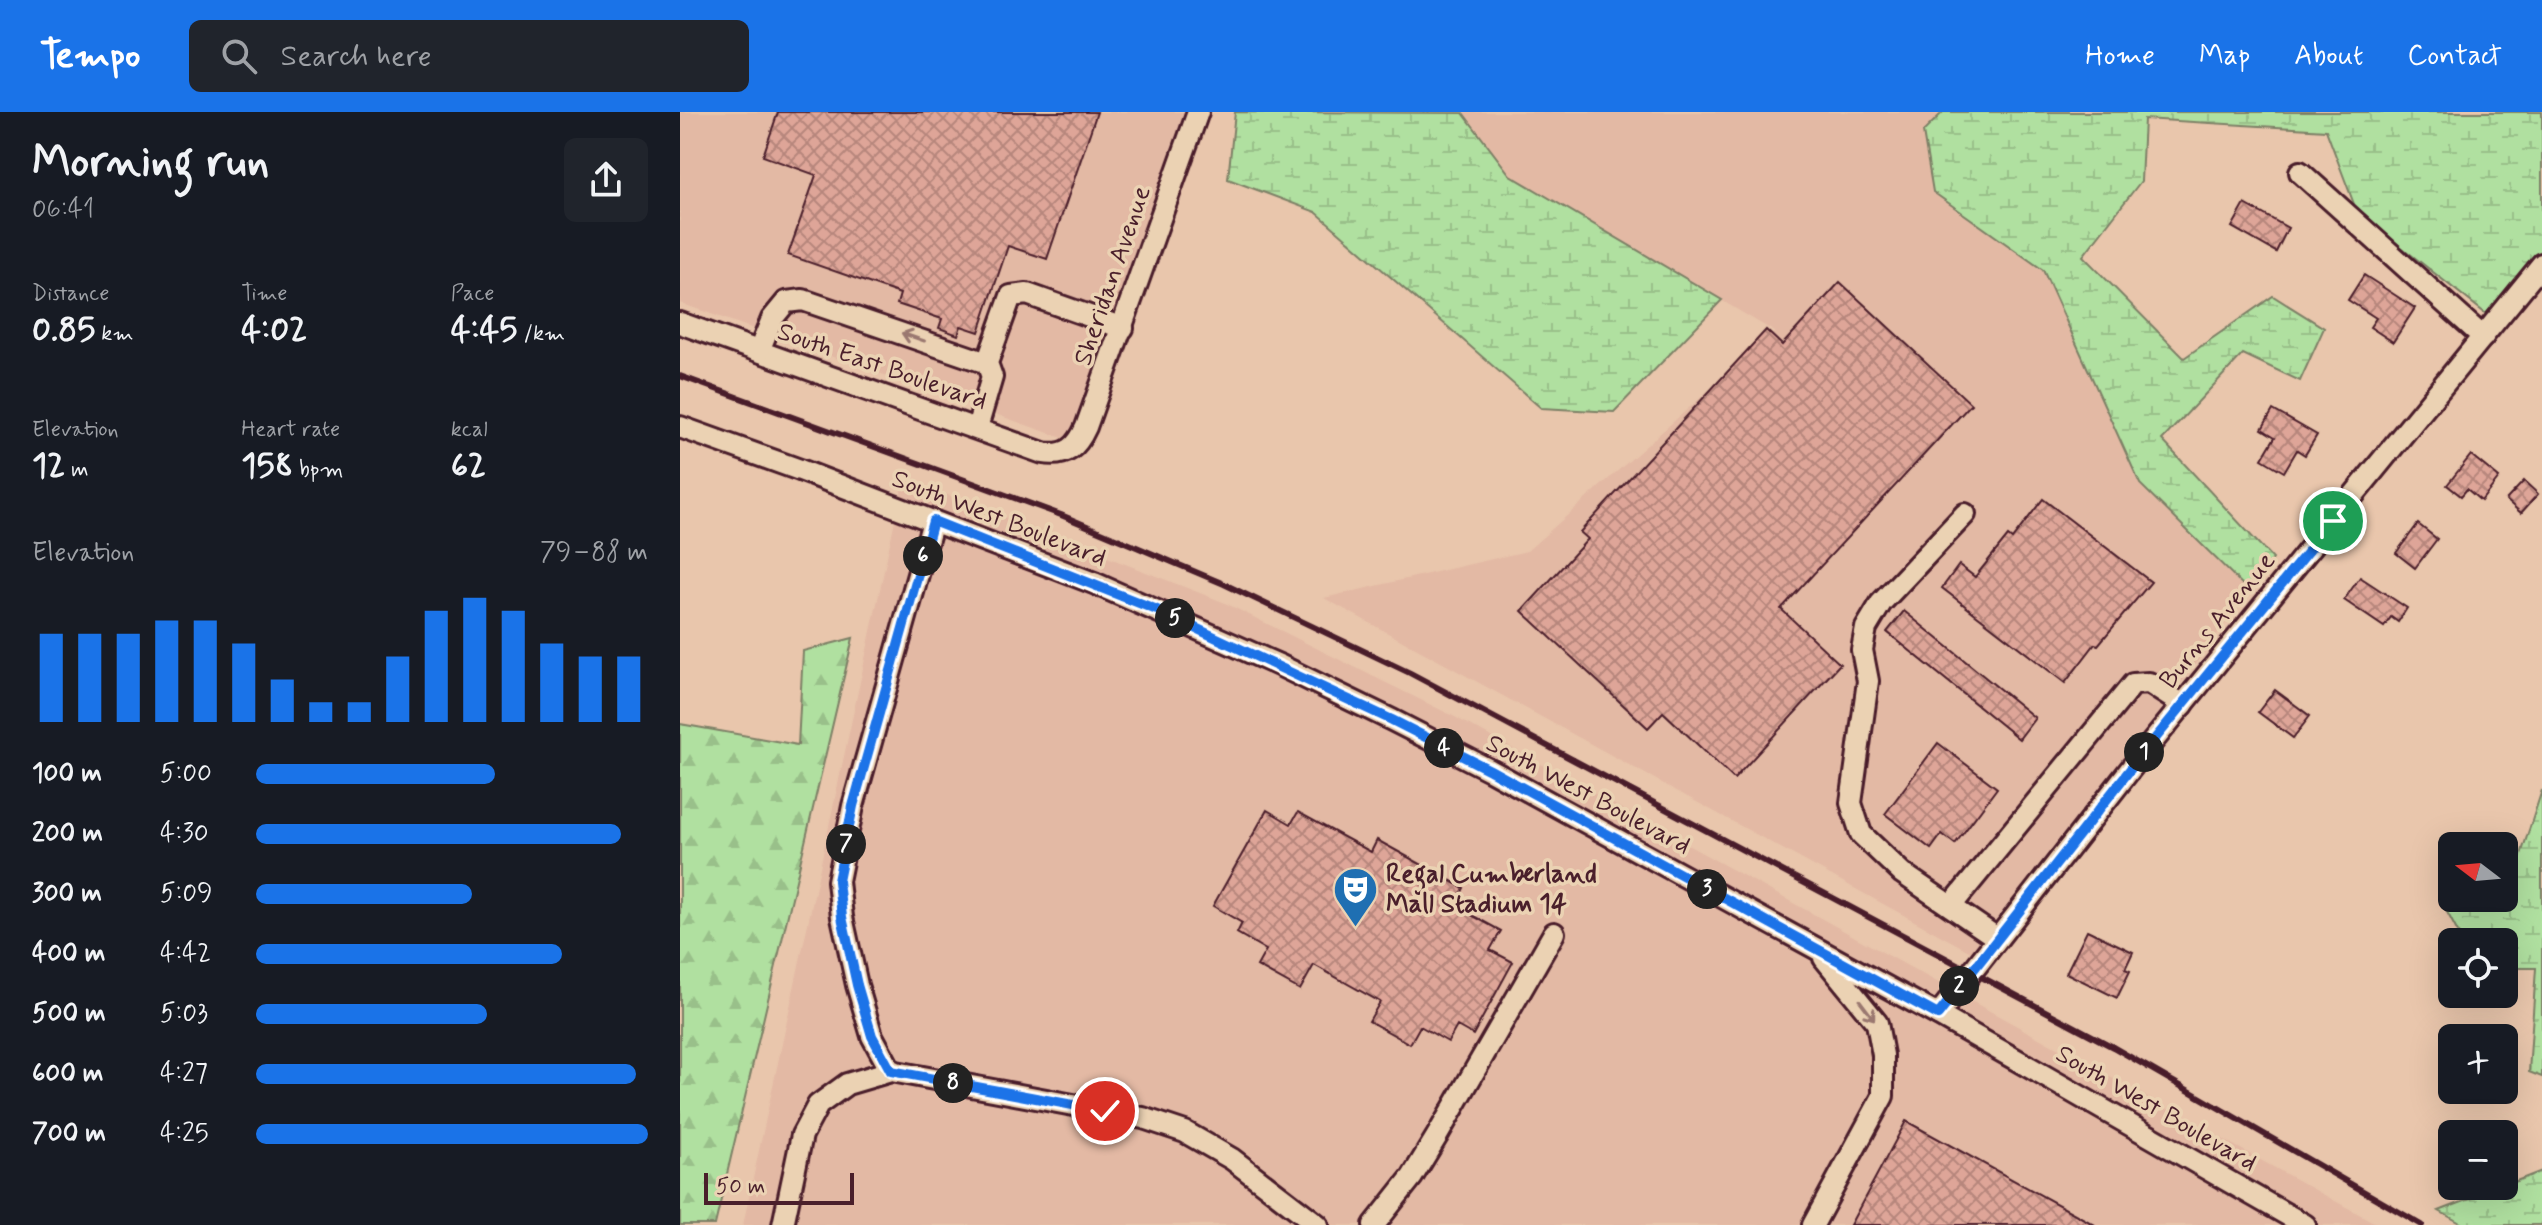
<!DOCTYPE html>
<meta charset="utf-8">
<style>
:root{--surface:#171b24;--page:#20242c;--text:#f1f3f6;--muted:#9ea1a6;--accent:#1a73e8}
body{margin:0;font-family:Mynerve,sans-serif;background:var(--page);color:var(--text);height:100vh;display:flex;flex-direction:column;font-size:30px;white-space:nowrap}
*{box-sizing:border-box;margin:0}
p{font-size:26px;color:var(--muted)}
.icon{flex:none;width:44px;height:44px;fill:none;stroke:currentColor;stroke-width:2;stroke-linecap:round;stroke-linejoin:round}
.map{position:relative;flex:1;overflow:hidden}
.panel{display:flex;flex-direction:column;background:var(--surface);width:680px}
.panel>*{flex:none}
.needle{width:52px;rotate:286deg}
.fabs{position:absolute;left:1758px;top:720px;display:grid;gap:16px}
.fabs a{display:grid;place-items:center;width:80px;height:80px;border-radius:12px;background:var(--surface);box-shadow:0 8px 32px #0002;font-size:40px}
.scale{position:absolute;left:24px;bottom:20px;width:150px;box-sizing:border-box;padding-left:8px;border:4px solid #4a1f2b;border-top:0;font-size:22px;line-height:28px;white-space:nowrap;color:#4a1f2b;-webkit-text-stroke:6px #ebd2b3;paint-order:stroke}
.pin{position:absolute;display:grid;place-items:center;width:68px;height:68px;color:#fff;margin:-34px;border:4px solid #fff;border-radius:50%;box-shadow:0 2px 8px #0007}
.km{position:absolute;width:40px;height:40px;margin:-20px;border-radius:50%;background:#222;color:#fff;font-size:22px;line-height:40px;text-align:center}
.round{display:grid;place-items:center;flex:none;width:84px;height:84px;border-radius:12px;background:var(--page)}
.headline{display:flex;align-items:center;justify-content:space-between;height:136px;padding:0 32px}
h1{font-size:44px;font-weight:700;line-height:60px}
.figures{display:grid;grid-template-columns:repeat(3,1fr);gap:12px;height:136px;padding:8px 32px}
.figures div{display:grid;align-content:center}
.figures b{font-size:34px;font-weight:700}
.figures small{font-size:22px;font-weight:400}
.figures p{font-size:22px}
.chart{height:224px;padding:16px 32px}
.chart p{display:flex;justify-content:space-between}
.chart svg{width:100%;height:144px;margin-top:8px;stroke:var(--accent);stroke-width:6}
ul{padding:0 32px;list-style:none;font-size:26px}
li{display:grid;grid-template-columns:128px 96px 1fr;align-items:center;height:60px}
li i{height:20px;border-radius:10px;background:var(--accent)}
header{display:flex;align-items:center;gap:48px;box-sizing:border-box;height:112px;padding:0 40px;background:var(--accent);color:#fff}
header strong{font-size:38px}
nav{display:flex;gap:44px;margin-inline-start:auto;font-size:28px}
.search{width:560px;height:72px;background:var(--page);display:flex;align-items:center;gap:20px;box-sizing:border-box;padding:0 28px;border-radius:12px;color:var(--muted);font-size:30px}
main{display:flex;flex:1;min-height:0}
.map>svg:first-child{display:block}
.built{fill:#e3b9a4}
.forest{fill:url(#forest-firs);stroke:#7d8066;stroke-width:2}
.wetland{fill:url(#wetland-marsh);stroke:#7d8066;stroke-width:2}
.building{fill:url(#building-cross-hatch);stroke:#4a1f2b;stroke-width:2}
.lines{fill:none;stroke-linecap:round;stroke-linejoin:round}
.minor-casing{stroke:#4a1f2b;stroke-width:26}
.minor{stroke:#ebd2b3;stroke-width:20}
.rail{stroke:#4a1f2b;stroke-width:6}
.oneway{stroke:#9a786f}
.route-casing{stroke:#fff;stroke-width:16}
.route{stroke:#1a73e8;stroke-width:10}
.labels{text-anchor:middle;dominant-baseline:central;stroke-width:7;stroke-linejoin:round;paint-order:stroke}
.street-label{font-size:26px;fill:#4a1f2b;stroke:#ebd2b3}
.poi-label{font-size:26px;font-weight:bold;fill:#4a1f2b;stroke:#ebd2b3;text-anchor:start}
</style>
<header>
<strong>Tempo</strong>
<div class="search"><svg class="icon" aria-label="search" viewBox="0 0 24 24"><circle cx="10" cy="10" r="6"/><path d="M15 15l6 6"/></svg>Search here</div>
<nav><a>Home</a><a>Map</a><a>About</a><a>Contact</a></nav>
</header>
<main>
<section class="panel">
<div class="headline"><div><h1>Morning run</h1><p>06:41</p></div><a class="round"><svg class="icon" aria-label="share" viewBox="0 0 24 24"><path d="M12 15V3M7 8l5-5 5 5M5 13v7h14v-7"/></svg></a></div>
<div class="figures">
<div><p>Distance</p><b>0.85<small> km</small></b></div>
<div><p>Time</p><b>4:02</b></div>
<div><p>Pace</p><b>4:45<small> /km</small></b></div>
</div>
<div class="figures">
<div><p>Elevation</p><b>12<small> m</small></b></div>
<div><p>Heart rate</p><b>158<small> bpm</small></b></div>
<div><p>kcal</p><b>62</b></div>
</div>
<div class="chart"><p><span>Elevation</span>79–88 m</p>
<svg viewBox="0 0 160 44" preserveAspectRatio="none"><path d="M5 44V17M15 44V17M25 44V17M35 44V13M45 44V13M55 44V20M65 44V31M75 44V38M85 44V38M95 44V24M105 44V10M115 44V6M125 44V10M135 44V20M145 44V24M155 44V24"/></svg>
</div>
<ul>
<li><b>100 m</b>5:00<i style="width:61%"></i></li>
<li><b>200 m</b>4:30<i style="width:93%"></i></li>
<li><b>300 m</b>5:09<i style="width:55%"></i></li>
<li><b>400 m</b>4:42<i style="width:78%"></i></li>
<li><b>500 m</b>5:03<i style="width:59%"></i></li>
<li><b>600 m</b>4:27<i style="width:97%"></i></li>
<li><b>700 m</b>4:25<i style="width:100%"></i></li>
</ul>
</section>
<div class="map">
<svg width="1862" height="1113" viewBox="0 0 1862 1113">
<defs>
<pattern id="forest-firs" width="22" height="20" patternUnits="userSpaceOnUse" patternTransform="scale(2)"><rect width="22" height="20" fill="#b0e0a0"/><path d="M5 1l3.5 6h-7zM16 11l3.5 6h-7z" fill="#99c08a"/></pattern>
<pattern id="wetland-marsh" width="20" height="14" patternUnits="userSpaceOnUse" patternTransform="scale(2)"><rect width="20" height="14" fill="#b0e0a0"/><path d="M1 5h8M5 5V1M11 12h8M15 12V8" fill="none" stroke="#99c08a"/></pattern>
<pattern id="building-cross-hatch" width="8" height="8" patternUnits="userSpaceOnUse" patternTransform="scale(2)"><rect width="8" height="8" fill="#dea598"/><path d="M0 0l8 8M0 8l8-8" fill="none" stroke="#b6867c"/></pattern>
</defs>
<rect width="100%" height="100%" fill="#e9c6ac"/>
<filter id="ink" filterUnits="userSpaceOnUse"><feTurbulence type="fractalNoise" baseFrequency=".0125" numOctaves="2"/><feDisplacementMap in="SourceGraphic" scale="16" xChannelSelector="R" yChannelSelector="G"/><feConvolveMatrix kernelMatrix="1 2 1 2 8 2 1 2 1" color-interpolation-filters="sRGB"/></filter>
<g filter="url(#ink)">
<g class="built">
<path d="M 0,0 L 515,0 L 400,332 L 0,191 Z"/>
<path d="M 777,0 L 1263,0 L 1243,20 L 1253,80 L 1363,158 L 1460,372 L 1569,479 L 1300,845 L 644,486 L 847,439 L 1095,220 L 830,63 L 783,2 Z"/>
<path d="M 224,366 L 543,490 L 773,604 L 1699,1113 L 63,1113 Z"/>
</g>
<path class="forest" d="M 173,526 L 35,1113 L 0,1113 L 0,612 L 118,633 L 123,539 Z"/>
<g class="wetland">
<path d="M 555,0 L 783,1 L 830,63 L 1042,188 L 934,300 L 861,296 L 636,100 L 548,67 Z"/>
<path d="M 1263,0 L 1862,0 L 1862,151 L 1815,209 L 1677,100 L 1646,18 L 1464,7 L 1461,69 L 1403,144 L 1504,246 L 1593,184 L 1644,216 L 1620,269 L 1563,242 L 1482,328 L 1593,447 L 1569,479 L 1460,372 L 1363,158 L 1253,80 L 1243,20 Z"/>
<path d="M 1862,678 L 1862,965 L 1849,960 L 1856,856 L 1824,856 L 1824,830 L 1783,830 L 1767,800 L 1790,786 L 1824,786 L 1824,766 L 1836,758 Z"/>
<path d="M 1862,1059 L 1862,1113 L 1784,1113 L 1759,1099 Z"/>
</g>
<g class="building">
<path d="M 98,0 L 417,0 L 367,147 L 328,134 L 299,220 L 281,214 L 278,223 L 259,216 L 262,207 L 217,192 L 220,182 L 108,143 L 136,63 L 83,44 Z"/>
<path d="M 1565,92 L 1608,116 L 1596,140 L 1552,115 Z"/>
<path d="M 1684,163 L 1735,196 L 1713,230 L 1690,215 L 1696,206 L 1668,188 Z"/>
<path d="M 1160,170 L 1291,292 L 1101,497 L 1160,552 L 1054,667 L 983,600 L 968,616 L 842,499 L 908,427 L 900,420 L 1086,218 L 1102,233 Z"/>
<path d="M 1593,298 L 1637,323 L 1625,343 L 1617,338 L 1604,360 L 1582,347 L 1595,325 L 1582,317 Z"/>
<path d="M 1791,343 L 1819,366 L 1801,389 L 1787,377 L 1781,384 L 1767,373 Z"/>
<path d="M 1844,369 L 1858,382 L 1841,401 L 1826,388 Z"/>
<path d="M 1363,387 L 1471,470 L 1418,533 L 1415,532 L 1385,571 L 1262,476 L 1279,453 L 1295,465 L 1328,424 L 1332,427 Z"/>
<path d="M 1738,412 L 1757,427 L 1735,456 L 1716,441 Z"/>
<path d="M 1680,465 L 1727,496 L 1718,510 L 1711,505 L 1704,515 L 1664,488 Z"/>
<path d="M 1224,499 L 1355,606 L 1339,627 L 1207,520 Z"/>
<path d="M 1595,578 L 1630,604 L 1613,626 L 1578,600 Z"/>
<path d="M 1258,631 L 1317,676 L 1275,732 L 1262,722 L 1251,737 L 1205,702 Z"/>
<path d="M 587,698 L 611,712 L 618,700 L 691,740 L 697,728 L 784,776 L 775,794 L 821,819 L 810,838 L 833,850 L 793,923 L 777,914 L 768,930 L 740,914 L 730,932 L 689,909 L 700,890 L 634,853 L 620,878 L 577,854 L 586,838 L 557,821 L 562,811 L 533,794 Z"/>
<path d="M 1407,818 L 1453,840 L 1445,857 L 1450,859 L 1437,886 L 1386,861 Z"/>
<path d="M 1226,1009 L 1415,1113 L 1170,1113 Z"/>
</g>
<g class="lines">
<defs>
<g id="minor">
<path d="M 1620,60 L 1803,225"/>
<path d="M 0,211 L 363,341 C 387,345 397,335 406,315 L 518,0"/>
<path d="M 79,239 L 92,207 L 106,190 L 123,188 L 307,251"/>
<path d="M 0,315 L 120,358 L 414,471 L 601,554 L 712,608 L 810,658 L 1258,903 L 1625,1113"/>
<path d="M 297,316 L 312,265 L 307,251 L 331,184 L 347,182 L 443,216"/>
<path d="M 1285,402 L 1201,491 L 1186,516 L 1182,538 L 1188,569 L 1171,691 L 1181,722 L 1222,761 L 1317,826"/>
<path d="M 1271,794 L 1453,572 L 1469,571 L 1503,593"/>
<path d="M 1258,903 L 1456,650 L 1862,152"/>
<path d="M 211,959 L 192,924 L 177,873 L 162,805 L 158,769 L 173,694 L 253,409"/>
<path d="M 103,1113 L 122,1023 L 138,993 L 167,972 L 211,959 L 463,1006 L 505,1020 L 552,1047 L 638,1113"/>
<path d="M 694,1113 L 732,1065 L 757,1024 L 874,821"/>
<path d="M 1133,1113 L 1203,984 L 1203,943 L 1197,911 L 1144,846"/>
</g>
</defs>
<use href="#minor" class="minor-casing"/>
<use href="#minor" class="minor"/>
<path class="rail" d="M 0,264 L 381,403 L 544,472 L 730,561 L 1433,935 L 1742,1113"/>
</g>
<defs><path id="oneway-shaft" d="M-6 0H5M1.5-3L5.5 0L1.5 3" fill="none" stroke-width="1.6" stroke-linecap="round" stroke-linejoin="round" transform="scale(2)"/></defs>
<g class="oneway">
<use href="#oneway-shaft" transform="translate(233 225) rotate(-161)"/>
<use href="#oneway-shaft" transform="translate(1187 898) rotate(53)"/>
</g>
</g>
<g class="lines" filter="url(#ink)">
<defs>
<path id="route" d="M 425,999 L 211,959 L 192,924 L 177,873 L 162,805 L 158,769 L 173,694 L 253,409 L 477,498 L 712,608 L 810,658 L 1258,903 L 1456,650 L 1653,409"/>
</defs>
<use href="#route" class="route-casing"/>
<use href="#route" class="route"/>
</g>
<defs>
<symbol id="theatre-pin" viewBox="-11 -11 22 30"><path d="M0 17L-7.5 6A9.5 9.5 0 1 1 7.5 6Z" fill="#1f6fb2" stroke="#ebd2b3"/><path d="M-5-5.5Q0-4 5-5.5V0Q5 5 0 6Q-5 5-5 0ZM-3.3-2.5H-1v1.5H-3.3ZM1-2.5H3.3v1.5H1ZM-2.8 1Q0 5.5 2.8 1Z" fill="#fff"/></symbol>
</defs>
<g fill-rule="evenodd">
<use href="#theatre-pin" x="650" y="752" width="51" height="69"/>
</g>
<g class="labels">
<g class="street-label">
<text transform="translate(433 164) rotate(-71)">Sheridan Avenue</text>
<text transform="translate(202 255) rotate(19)">South East Boulevard</text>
<text transform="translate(319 407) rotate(21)">South West Boulevard</text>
<text transform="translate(1538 509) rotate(-51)">Burns Avenue</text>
<text transform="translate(908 683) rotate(28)">South West Boulevard</text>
<text transform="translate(1476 997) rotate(30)">South West Boulevard</text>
</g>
<g class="poi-label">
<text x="706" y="763">Regal Cumberland<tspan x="706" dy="30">Mall Stadium 14</tspan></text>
</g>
</g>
</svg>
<div class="fabs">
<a><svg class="needle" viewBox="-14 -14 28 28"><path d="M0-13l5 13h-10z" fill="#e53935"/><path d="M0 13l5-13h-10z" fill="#9ea1a6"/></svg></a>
<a><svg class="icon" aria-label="locate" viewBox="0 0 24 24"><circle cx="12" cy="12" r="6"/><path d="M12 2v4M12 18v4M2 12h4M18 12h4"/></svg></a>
<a>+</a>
<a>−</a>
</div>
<div class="scale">50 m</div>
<div class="pin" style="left:1653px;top:409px;background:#1e9e55"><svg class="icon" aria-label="arrive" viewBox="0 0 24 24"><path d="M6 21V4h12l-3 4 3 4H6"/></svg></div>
<div class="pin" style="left:425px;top:999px;background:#d93025"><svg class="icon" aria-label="check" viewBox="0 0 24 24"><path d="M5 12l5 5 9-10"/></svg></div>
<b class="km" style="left:1464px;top:640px">1</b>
<b class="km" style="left:1279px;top:874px">2</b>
<b class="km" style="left:1027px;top:777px">3</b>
<b class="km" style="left:764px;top:636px">4</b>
<b class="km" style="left:495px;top:506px">5</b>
<b class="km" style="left:243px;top:444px">6</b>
<b class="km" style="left:166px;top:732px">7</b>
<b class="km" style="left:273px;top:971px">8</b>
</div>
</main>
